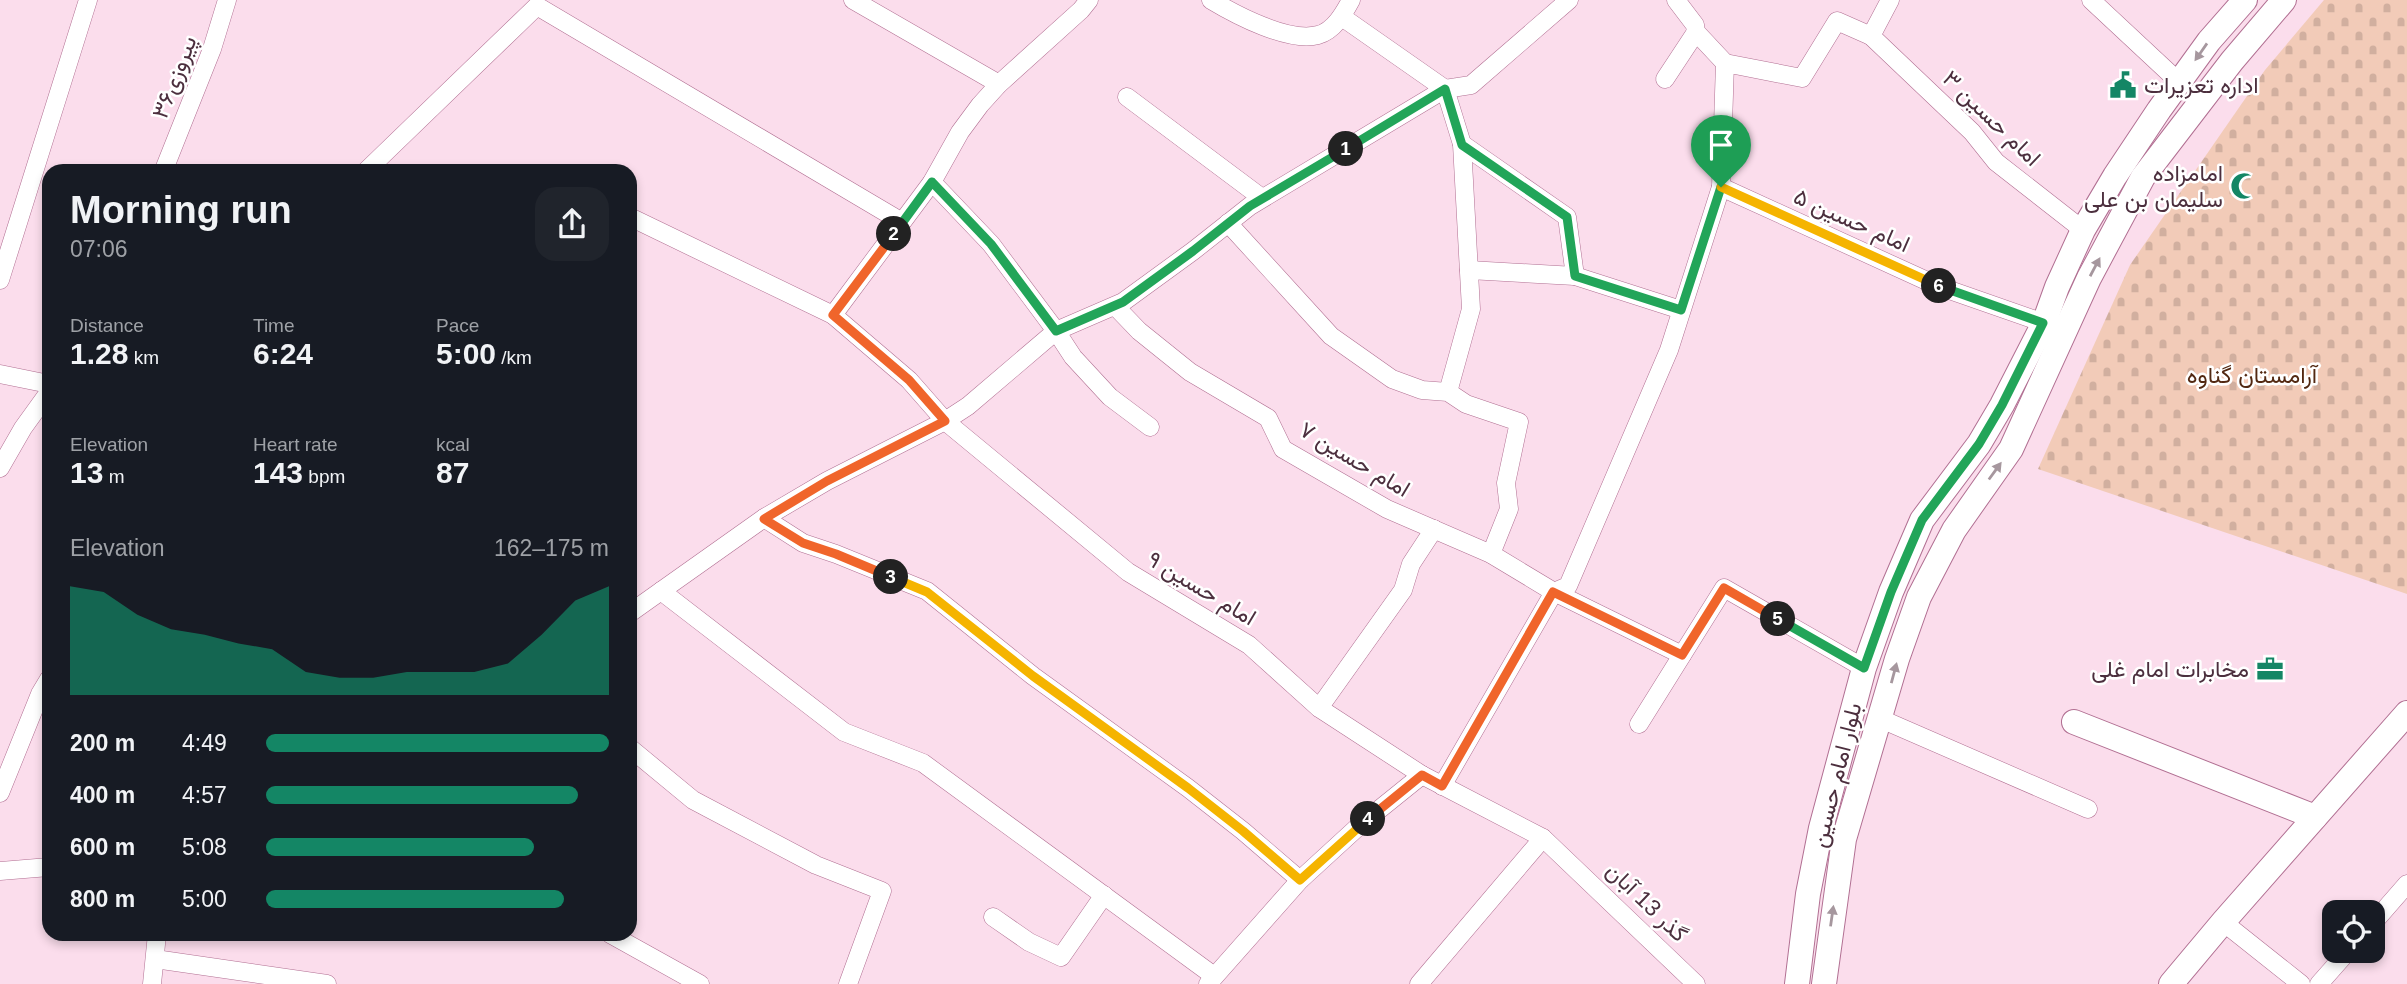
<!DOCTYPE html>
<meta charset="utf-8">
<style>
:root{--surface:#171b24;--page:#20242c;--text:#f1f3f6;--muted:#9ea1a6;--accent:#148665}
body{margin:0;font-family:Arial,Vazirmatn,sans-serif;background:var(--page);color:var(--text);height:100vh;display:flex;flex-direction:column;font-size:26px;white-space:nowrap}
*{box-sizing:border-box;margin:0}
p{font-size:23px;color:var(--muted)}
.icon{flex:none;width:38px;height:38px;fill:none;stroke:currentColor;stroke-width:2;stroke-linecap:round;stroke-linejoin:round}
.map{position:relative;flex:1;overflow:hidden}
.panel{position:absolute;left:42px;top:164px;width:595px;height:777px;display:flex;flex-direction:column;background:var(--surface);border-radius:21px;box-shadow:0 4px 10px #0003}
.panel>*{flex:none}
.tools{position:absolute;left:2322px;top:900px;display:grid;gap:14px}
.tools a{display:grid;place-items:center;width:63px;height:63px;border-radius:14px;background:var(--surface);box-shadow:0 4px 10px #0003;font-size:35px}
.pin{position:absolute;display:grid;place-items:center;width:60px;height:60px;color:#fff;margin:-72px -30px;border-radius:50% 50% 50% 0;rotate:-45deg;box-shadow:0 0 7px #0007}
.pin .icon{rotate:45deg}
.km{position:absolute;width:35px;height:35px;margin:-18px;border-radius:50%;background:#222;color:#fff;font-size:19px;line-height:35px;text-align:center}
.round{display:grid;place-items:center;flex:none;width:74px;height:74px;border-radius:21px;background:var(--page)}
.headline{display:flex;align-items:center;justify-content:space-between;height:119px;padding:0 28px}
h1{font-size:38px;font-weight:700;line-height:52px}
.stats{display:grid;grid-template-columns:repeat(3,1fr);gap:10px;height:119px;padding:7px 28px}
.stats div{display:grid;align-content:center}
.stats b{font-size:30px;font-weight:700}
.stats small{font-size:19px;font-weight:400}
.stats p{font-size:19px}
.chart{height:196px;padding:14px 28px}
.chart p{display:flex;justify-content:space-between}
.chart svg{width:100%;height:126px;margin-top:7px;fill:var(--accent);opacity:.7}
ul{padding:0 28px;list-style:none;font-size:23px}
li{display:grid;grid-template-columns:112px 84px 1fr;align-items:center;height:52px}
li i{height:18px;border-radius:9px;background:var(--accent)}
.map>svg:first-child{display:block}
.cemetery{fill:url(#cemetery-stones)}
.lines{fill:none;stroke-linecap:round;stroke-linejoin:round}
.street-casing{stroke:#b16f92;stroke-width:19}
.secondary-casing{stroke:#b16f92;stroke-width:26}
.street{stroke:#fff;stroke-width:18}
.secondary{stroke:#fff;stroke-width:24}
.oneway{fill:#a6979e}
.split-1-casing{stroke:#fff;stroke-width:14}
.split-2-casing{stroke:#fff;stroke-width:14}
.split-3-casing{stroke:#fff;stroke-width:14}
.split-4-casing{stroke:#fff;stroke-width:14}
.split-5-casing{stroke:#fff;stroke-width:14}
.split-6-casing{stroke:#fff;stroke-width:14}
.split-7-casing{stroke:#fff;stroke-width:14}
.split-1{stroke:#22a559;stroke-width:9}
.split-2{stroke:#22a559;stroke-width:9}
.split-3{stroke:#f0652b;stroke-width:9}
.split-4{stroke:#f5b400;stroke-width:9}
.split-5{stroke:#f0652b;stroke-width:9}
.split-6{stroke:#22a559;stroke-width:9}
.split-7{stroke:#f5b400;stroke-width:9}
.labels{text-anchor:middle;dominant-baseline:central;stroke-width:5;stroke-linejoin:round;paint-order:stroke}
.street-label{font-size:23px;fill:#4c2f3e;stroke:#fff}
.poi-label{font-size:23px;fill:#4c2f3e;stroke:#fff;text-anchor:end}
.park-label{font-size:23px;fill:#522811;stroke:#fff}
</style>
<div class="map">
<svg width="2407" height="984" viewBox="0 0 2407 984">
<defs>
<pattern id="cemetery-stones" width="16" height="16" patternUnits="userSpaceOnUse" patternTransform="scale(1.75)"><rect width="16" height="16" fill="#f2cbb8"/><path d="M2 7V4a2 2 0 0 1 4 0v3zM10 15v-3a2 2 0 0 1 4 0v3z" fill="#d1af9f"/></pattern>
</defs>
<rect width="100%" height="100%" fill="#fbddec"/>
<path class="cemetery" d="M 2324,0 L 2407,0 L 2407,594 L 2038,469 L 2130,265 L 2265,70 Z"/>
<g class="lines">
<defs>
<g id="street">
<path d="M 853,0 L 999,84"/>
<path d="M 1211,0 C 1236,15 1289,43 1318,35 C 1334,31 1344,13 1351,0"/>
<path d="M 1676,0 L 1695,25 L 1696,32 L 1725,63"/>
<path d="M 2091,0 L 2180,83"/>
<path d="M 1871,36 L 1972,132 L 1996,162 L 2083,230"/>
<path d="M 1665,79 L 1696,32"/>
<path d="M 1127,97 L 1262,198"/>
<path d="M 1462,144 L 1567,217 L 1575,276"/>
<path d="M 163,172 L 212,49 L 227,0"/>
<path d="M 365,172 L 537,6 L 902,222"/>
<path d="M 932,182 L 991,244 L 1056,331 L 1073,357 L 1110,397 L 1150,427"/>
<path d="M 1721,187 L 1938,286 L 2044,323"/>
<path d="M 630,217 L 833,315 L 909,380 L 945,421 L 1128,572 L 1249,645 L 1319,708 L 1422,775 L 1543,838 L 1696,984"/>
<path d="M 1228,223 L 1331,336 L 1392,379 L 1422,390 L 1448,392 L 1466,404 L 1519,422 L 1506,483 L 1509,509 L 1491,554"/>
<path d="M 1469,270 L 1575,276 L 1681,310"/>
<path d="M 0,280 L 88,0"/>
<path d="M 1115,306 L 1139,331 L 1190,372 L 1268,418 L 1283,449 L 1387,509 L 1491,554 L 1554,592 L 1682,655"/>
<path d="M 833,315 L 932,182 L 960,132 L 980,105 L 999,84 L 1081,10 L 1089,0"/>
<path d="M 0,374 L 49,384"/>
<path d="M 1448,392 L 1471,309 L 1462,144 L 1445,89 L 1471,85 L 1569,0"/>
<path d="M 0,468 L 23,428 L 49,392"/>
<path d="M 764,518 L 803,543 L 836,554 L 927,591 L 1033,676 L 1188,788 L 1243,831 L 1300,880"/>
<path d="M 661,591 L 764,518 L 827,481 L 945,421 L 968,406 L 1056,331 L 1123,302 L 1193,251 L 1250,206 L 1445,89 L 1342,17"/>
<path d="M 630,613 L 661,591 L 844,732 L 923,763 L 1214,976"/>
<path d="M 1319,708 L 1403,590 L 1411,564 L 1434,529"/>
<path d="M 1881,719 L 2088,809"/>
<path d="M 1639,724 L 1724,588 L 1864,668"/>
<path d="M 630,748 L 693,800 L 816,865 L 882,891 L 848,984"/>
<path d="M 1442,786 L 1554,592 L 1568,586 L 1669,350 L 1721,187 L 1725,63 L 1802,78 L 1837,21 L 1871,36 L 1890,0"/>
<path d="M 0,793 L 40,694 L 49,679"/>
<path d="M 0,871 L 49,867"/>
<path d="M 993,917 L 1029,942 L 1061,957 L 1104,895"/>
<path d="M 2223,922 L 2301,984"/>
<path d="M 2373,923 L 2407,884"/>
<path d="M 610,934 L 700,984"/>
<path d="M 155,959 L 327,984"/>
<path d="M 152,984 L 157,934"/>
<path d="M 1208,984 L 1300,880 L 1360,825 L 1422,775"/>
<path d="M 1419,984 L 1543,838"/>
<path d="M 2319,984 L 2349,950"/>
</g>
<g id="secondary">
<path d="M 2074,722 L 2315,817"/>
<path d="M 1797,984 L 1808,894 L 1821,828 L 1864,668 L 1891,592 L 1922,520 L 1979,444 L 2002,405 L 2044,323 L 2057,287 L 2083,230 L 2115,176 L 2159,110 L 2209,41 L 2245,0"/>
<path d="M 1824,984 L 1844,839 L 1897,659 L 1919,597 L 1954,530 L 2011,449 L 2089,278 L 2143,177 L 2232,61 L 2284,0"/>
<path d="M 2171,984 L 2223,922 L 2407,713"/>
</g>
</defs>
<use href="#street" class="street-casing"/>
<use href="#secondary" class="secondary-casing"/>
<use href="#street" class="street"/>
<use href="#secondary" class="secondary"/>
</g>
<defs><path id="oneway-solid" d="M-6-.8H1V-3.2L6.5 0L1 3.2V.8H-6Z" transform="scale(1.75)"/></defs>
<g class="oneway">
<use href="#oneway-solid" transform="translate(2201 52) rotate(125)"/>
<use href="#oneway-solid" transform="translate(2095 267) rotate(-62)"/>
<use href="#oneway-solid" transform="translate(1995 471) rotate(-54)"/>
<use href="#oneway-solid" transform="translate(1894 673) rotate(-75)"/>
<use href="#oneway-solid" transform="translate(1832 916) rotate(-82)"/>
</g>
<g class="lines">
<defs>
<path id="split-1" d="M 1346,149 L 1445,89 L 1462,145 L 1567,217 L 1575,276 L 1681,310 L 1721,187"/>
<path id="split-2" d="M 894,234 L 932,182 L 991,244 L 1056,331 L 1123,302 L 1193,251 L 1250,206 L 1346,149"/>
<path id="split-3" d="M 891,577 L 836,554 L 803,543 L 764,519 L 827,481 L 945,421 L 909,380 L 833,315 L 894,234"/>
<path id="split-4" d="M 891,577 L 927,592 L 1033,676 L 1188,788 L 1243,831 L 1300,880 L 1368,819"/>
<path id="split-5" d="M 1368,819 L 1422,775 L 1442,786 L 1553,592 L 1682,655 L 1724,588 L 1778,619"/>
<path id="split-6" d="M 1778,619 L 1864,668 L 1891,592 L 1922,520 L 1979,444 L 2002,405 L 2043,323 L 1939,286"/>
<path id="split-7" d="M 1721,187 L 1939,286"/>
</defs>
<use href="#split-1" class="split-1-casing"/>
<use href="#split-2" class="split-2-casing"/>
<use href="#split-3" class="split-3-casing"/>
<use href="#split-4" class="split-4-casing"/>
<use href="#split-5" class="split-5-casing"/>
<use href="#split-6" class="split-6-casing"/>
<use href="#split-7" class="split-7-casing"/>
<use href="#split-1" class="split-1"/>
<use href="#split-2" class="split-2"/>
<use href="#split-3" class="split-3"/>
<use href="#split-4" class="split-4"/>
<use href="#split-5" class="split-5"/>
<use href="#split-6" class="split-6"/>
<use href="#split-7" class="split-7"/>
</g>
<defs>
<symbol id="civic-bare" viewBox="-9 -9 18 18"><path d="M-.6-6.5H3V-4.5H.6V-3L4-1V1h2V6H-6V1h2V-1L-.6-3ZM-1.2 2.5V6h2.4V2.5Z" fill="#148665" stroke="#fff" stroke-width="2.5" paint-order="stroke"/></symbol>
<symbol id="mosque-bare" viewBox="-9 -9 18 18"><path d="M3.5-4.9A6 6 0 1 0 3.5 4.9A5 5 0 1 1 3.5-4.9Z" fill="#148665" stroke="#fff" stroke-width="2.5" paint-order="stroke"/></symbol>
<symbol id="office-bare" viewBox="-9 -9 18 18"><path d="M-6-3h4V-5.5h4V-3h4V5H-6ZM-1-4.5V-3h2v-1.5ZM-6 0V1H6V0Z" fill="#148665" stroke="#fff" stroke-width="2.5" paint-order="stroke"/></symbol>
</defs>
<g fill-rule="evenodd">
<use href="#civic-bare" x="2104" y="66" width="38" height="38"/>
<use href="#mosque-bare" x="2225" y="167" width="38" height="38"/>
<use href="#office-bare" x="2251" y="650" width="38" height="38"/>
</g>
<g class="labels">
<g class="street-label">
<text transform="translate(174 77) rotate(-69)">پیروزی۳۶</text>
<text transform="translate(1992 118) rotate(44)">امام حسین ۳</text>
<text transform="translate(1852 220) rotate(24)">امام حسین ۵</text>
<text transform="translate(1355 459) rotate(31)">امام حسین ۷</text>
<text transform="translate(1202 588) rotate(31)">امام حسین ۹</text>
<text transform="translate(1836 775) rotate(-76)">بلوار امام حسین</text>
<text transform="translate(1647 902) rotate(44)">گذر 13 آبان</text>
</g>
<g class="poi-label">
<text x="2144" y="85" text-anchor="start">اداره تعزیرات</text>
<text x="2223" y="173">امامزاده<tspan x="2223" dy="26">سلیمان بن علی</tspan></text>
<text x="2249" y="669">مخابرات امام غلی</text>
</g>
<g class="park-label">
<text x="2252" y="375">آرامستان گناوه</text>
</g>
</g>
</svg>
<div class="tools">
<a><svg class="icon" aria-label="locate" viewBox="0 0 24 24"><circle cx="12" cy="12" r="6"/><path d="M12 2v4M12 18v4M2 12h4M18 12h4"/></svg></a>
</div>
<div class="pin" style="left:1721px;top:187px;background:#1e9e55"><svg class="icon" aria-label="arrive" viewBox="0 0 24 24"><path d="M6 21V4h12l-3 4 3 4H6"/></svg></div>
<b class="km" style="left:1346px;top:149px">1</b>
<b class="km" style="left:894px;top:234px">2</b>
<b class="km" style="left:891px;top:577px">3</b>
<b class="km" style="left:1368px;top:819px">4</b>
<b class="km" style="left:1778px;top:619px">5</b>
<b class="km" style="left:1939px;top:286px">6</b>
<section class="panel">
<div class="headline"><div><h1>Morning run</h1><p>07:06</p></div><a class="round"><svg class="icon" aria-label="share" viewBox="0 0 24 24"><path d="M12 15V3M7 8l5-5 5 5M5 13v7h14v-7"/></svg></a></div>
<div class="stats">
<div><p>Distance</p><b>1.28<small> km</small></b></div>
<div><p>Time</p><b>6:24</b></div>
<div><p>Pace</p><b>5:00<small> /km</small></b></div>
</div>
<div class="stats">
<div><p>Elevation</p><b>13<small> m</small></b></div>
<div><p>Heart rate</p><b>143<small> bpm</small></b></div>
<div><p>kcal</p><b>87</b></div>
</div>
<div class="chart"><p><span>Elevation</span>162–175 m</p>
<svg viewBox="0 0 160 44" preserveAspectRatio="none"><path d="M0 44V6L10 8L20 16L30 21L40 23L50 26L60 28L70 36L80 38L90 38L100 36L110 36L120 36L130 33L140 23L150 11L160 6V44z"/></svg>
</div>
<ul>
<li><b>200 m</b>4:49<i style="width:100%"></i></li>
<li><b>400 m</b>4:57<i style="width:91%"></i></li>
<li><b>600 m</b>5:08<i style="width:78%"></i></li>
<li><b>800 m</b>5:00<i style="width:87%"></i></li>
</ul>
</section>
</div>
